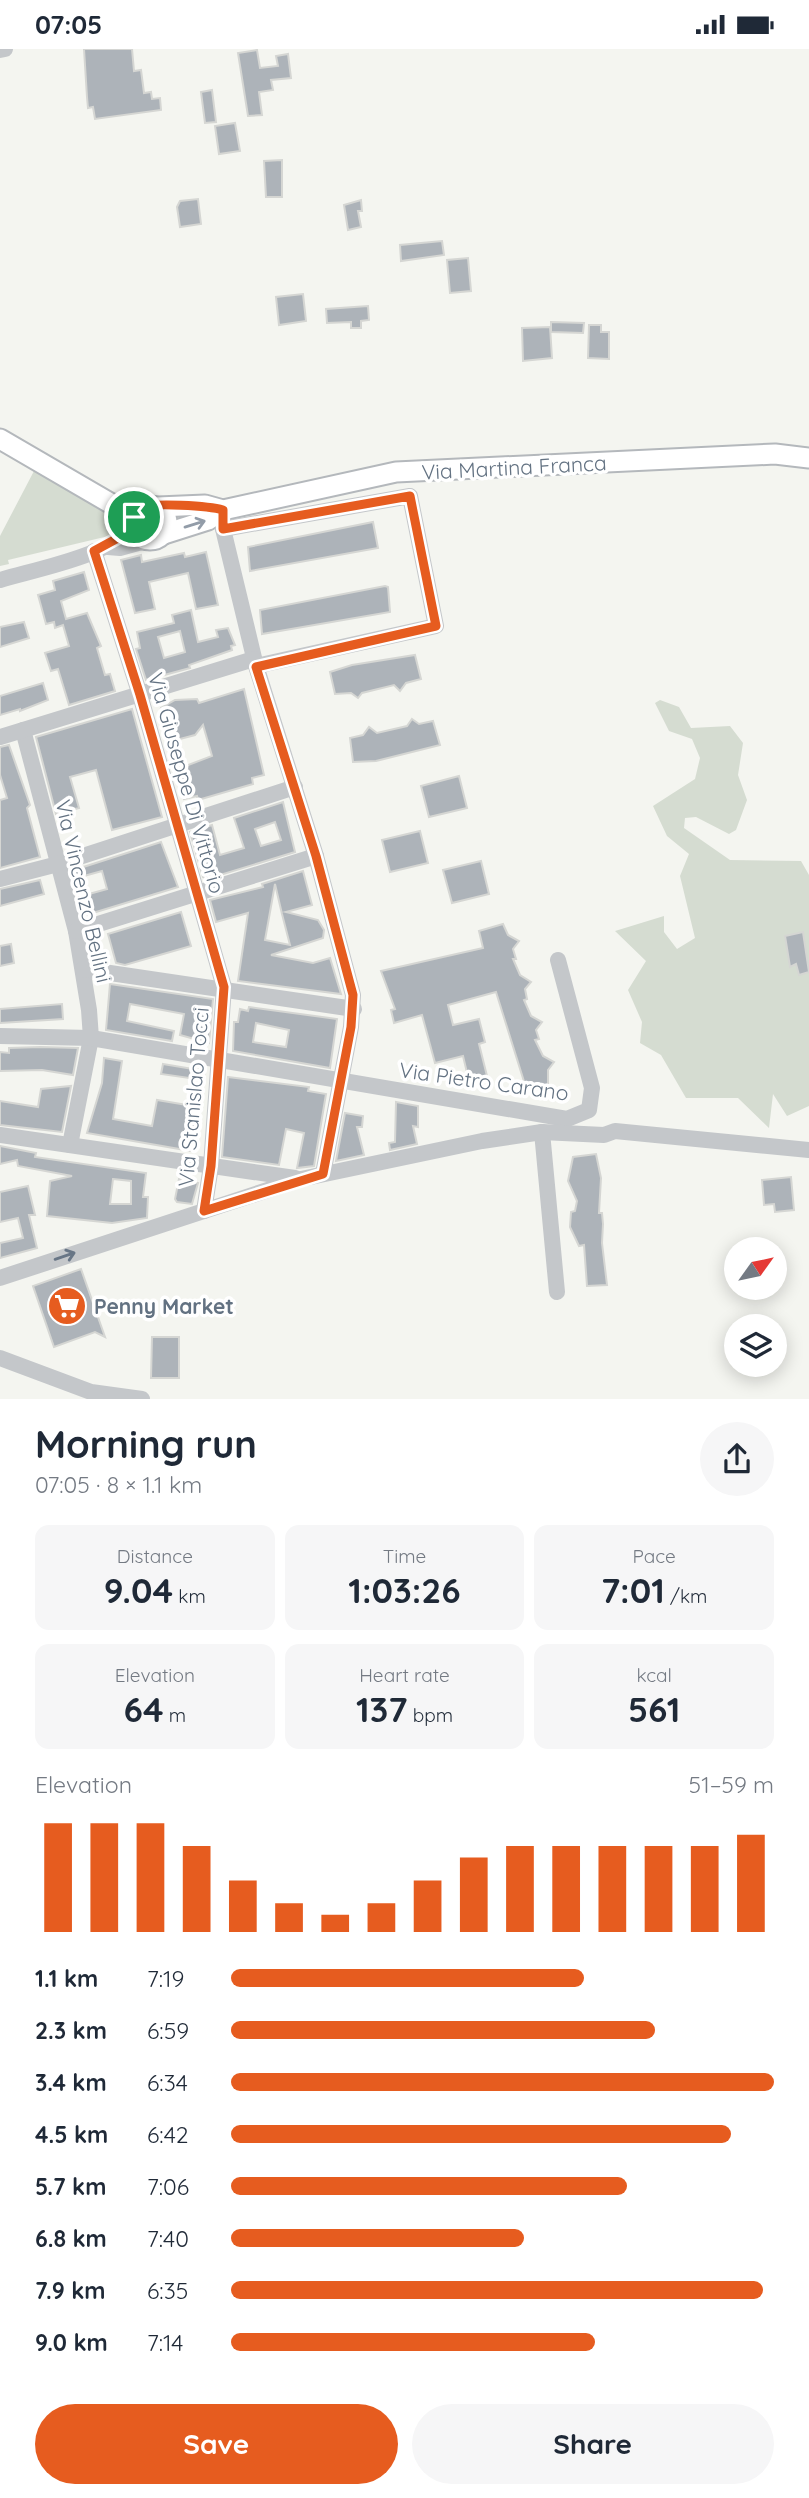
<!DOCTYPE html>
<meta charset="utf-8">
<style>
:root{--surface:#fff;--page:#f6f6f7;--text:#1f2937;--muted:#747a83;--accent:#e65c1f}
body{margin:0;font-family:Quicksand,sans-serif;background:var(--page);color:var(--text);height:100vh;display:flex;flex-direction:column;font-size:26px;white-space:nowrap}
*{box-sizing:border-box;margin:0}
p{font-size:23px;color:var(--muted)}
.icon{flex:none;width:38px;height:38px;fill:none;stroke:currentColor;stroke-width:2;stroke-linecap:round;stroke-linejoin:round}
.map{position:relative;height:1350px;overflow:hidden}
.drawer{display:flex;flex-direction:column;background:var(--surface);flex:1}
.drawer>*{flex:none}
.needle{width:46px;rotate:57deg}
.controls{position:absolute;left:724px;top:1188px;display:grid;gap:14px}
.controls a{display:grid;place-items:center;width:63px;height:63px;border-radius:50%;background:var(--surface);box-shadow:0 4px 18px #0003;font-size:35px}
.pin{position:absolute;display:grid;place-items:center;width:60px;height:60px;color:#fff;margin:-30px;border:4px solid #fff;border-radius:50%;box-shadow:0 2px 7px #0007}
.round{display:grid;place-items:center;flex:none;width:74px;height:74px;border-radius:37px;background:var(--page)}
.summary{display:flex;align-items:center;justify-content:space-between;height:119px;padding:0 35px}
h1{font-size:38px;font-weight:700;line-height:52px}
.stats{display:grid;grid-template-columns:repeat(3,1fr);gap:10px;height:119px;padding:7px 35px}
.stats div{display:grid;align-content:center;border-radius:14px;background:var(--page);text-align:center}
.stats b{font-size:35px;font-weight:700}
.stats small{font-size:19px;font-weight:400}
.stats p{font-size:19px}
.chart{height:196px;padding:14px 35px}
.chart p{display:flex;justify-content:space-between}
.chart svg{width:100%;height:126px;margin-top:7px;stroke:var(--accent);stroke-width:6}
.action{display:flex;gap:14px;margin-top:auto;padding:14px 35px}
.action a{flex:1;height:80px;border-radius:42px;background:var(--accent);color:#fff;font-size:28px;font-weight:700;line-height:80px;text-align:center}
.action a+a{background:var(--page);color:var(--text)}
ul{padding:0 35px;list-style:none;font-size:23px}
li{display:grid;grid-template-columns:112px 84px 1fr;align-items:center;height:52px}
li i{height:18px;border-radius:9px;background:var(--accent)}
.status{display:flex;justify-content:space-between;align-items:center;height:49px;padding:0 35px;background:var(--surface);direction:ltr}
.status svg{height:19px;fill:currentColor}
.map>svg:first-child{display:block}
.green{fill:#d5dcd1}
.building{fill:#adb3b9;stroke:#d5d6d3;stroke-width:2;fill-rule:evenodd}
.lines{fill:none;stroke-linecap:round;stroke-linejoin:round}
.major-casing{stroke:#b4b8bc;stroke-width:23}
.minor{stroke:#c4c7ca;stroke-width:16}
.major{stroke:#fff;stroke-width:19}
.oneway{stroke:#929ca8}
.oneway2{stroke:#687686}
.route-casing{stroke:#fff;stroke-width:14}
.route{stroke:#e65c1f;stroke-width:9}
.labels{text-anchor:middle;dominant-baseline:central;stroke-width:7;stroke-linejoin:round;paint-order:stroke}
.street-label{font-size:21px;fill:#637282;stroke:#fff}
.poi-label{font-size:21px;font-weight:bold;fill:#637282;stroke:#fff;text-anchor:start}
</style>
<div class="status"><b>07:05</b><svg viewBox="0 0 49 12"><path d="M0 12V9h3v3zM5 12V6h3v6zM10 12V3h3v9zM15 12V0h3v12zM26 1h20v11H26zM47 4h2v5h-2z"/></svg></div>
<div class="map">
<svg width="809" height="1350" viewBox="0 0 809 1350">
<rect width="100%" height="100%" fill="#f4f5f0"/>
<g class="green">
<path d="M 34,422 L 119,465 L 122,477 L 113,486 L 8,511 L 9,515 L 0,517 L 0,487 Z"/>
<path d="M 660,651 L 679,658 L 691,679 L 730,677 L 743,694 L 738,726 L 747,751 L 736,781 L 729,785 L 696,768 L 685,769 L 684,779 L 730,811 L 801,812 L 809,826 L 809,1057 L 787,1067 L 773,1045 L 769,1079 L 738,1049 L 686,1049 L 661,1006 L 640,994 L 642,973 L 628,941 L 646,912 L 615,882 L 664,867 L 664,883 L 677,900 L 695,889 L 680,827 L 689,805 L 667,787 L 653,757 L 695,730 L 700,709 L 692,690 L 669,682 L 655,654 Z"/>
</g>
<g class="building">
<path d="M 84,0 L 132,0 L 134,22 L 141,21 L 144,44 L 151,43 L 152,50 L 160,49 L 161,61 L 95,70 L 93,58 L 88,59 L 87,48 Z"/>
<path d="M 257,1 L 260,19 L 278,17 L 276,7 L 288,5 L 291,29 L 271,31 L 273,41 L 259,43 L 262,66 L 248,67 L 238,4 Z"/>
<path d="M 212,41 L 216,73 L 205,74 L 201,43 Z"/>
<path d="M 235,74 L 240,102 L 219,105 L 215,77 Z"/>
<path d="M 282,111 L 282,148 L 266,148 L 264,112 Z"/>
<path d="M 198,150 L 201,175 L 180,178 L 177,158 L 180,152 Z"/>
<path d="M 361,151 L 362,162 L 358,162 L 361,178 L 348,181 L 344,156 Z"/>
<path d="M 442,192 L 444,206 L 401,212 L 400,196 Z"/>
<path d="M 468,209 L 471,242 L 450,244 L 447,211 Z"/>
<path d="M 303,245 L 306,272 L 279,276 L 276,248 Z"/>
<path d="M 368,257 L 369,271 L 361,272 L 361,279 L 351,279 L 351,273 L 327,274 L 326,260 Z"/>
<path d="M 551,273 L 584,274 L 583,284 L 551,283 Z"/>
<path d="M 589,276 L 601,276 L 601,283 L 609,283 L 609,310 L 588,309 Z"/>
<path d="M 550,278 L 552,309 L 523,312 L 522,279 Z"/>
<path d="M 373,473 L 378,499 L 250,522 L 248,498 Z"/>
<path d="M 206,503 L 218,556 L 196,560 L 188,524 L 149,533 L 155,560 L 135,564 L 121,511 L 141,506 L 142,513 L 184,504 L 185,508 Z"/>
<path d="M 84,523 L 89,541 L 61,552 L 66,570 L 87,564 L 101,597 L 97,599 L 105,626 L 110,625 L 115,642 L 69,656 L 58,620 L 51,622 L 45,604 L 69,597 L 63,576 L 55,579 L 54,573 L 46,575 L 38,546 L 55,541 L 53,532 Z"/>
<path d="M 385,537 L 388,538 L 390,563 L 262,585 L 260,561 Z"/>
<path d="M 191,561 L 198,593 L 218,588 L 216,581 L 228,579 L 235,596 L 231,597 L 232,601 L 189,616 L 190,619 L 146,631 L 136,600 L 140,599 L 137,583 L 174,574 L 172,566 ZM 180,582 L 185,603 L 164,609 L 158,588 Z"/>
<path d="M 24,573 L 29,589 L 0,598 L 0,578 Z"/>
<path d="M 415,606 L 421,630 L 406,634 L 400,642 L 394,636 L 362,644 L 358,649 L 351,644 L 335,645 L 330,623 L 352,616 Z"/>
<path d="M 43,634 L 48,651 L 20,662 L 20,660 L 0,666 L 0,647 Z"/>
<path d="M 244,640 L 264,726 L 252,729 L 253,735 L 198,751 L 197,747 L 184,750 L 175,721 L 212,707 L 203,676 L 195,686 L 180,690 L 165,686 L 158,670 L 161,659 L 175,651 L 197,650 L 199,654 Z"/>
<path d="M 132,660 L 162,768 L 112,781 L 96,721 L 70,728 L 79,759 L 56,765 L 36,688 Z"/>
<path d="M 412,670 L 419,675 L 433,672 L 440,696 L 376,712 L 353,713 L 350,689 L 363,686 L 369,678 L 377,684 L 407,677 Z"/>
<path d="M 9,696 L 30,756 L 27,759 L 40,808 L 0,819 L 0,751 L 7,749 L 0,726 L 0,698 Z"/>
<path d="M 459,727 L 467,759 L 429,768 L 421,737 Z"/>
<path d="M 283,753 L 295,803 L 207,830 L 203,828 L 190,783 L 212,776 L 220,806 L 244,799 L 234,769 ZM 275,773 L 281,791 L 261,797 L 255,780 Z"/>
<path d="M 420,782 L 428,814 L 390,823 L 382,791 Z"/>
<path d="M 161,793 L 178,838 L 83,867 L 71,822 ZM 102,822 L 107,840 L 89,845 L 84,827 Z"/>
<path d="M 481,812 L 489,845 L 452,854 L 443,821 Z"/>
<path d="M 303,822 L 312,856 L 286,863 L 318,871 L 324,881 L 323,889 L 271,906 L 313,914 L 330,909 L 341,945 L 238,932 L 248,864 L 216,873 L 210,851 L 263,838 L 262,835 ZM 275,835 L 282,865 L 290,896 L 265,891 Z"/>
<path d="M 40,831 L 44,845 L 0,857 L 0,840 Z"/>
<path d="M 181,863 L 191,897 L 125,916 L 116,914 L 108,885 Z"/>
<path d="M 503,875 L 508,886 L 519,892 L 513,900 L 516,910 L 513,910 L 520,926 L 531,933 L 525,940 L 527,950 L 524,951 L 531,967 L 542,973 L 536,981 L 539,990 L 535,991 L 543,1007 L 554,1013 L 548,1021 L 548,1036 L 527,1042 L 496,943 L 448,956 L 453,976 L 479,970 L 485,993 L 479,995 L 487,1027 L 469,1032 L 463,1007 L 435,1014 L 422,966 L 394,974 L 391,961 L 395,960 L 381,922 L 483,899 L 479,882 Z"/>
<path d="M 803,883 L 809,923 L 799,926 L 796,915 L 790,918 L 785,887 Z"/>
<path d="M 11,895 L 14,914 L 0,917 L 0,897 Z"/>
<path d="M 110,935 L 213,950 L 209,994 L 180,986 L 184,965 L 130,955 L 127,972 L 174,982 L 172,992 L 106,981 Z"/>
<path d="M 62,955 L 63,970 L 0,974 L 0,960 Z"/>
<path d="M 249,958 L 337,970 L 330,1019 L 233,1002 L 234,973 L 238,973 L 240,960 L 248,962 ZM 256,974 L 289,981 L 286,998 L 253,993 Z"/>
<path d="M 9,999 L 40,998 L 78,999 L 73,1026 L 42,1021 L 0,1022 L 0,1003 L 9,1004 Z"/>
<path d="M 104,1009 L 122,1012 L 113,1070 L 152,1077 L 157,1051 L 199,1058 L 191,1102 L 87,1084 L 102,1034 Z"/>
<path d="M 163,1015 L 205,1022 L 203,1031 L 161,1025 Z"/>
<path d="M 228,1028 L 309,1038 L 308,1042 L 326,1045 L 314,1117 L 297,1119 L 304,1084 L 286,1080 L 279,1116 L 222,1108 Z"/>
<path d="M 71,1037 L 62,1083 L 0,1076 L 0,1052 L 38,1058 L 41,1040 Z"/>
<path d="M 396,1053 L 418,1057 L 418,1078 L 413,1077 L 417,1095 L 390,1101 L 389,1094 L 395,1093 Z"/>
<path d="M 345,1064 L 363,1067 L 362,1078 L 357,1078 L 364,1106 L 336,1112 Z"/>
<path d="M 0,1097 L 36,1104 L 35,1108 L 146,1124 L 143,1148 L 148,1148 L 147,1169 L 112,1174 L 47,1167 L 50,1132 L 72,1127 L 18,1117 L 17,1111 L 0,1115 ZM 113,1130 L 131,1132 L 131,1155 L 110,1155 Z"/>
<path d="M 596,1105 L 601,1129 L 599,1164 L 602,1164 L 603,1175 L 602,1194 L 607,1236 L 587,1237 L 584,1196 L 579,1197 L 570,1178 L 571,1163 L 575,1162 L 577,1152 L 568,1132 L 573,1108 Z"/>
<path d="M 791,1128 L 794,1161 L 775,1163 L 774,1155 L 764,1156 L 762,1131 Z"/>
<path d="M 179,1130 L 198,1134 L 192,1155 L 177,1153 L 175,1150 Z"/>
<path d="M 28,1137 L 35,1166 L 29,1166 L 37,1199 L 0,1209 L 0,1194 L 23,1189 L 18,1169 L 0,1173 L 0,1143 Z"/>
<path d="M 81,1220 L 105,1288 L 95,1283 L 54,1298 L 33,1237 Z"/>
<path d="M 152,1288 L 179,1288 L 179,1329 L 151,1329 Z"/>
</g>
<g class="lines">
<defs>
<g id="major">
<path d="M 0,390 L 134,468"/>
<circle cx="150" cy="474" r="17"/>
<path d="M 158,458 L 205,456 L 223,461 L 396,423 L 775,405 L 809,409"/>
<path d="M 164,485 L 208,471 L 223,461"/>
</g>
</defs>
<use href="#major" class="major-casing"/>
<g class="minor">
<path d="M 0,1 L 5,0"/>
<path d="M 223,461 L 223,480 L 256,617 L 316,807 L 353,946 L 351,978 L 323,1125"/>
<path d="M 223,480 L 410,447 L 436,577 L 256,617"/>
<path d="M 108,498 L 120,499 L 149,491"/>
<path d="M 94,502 L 140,646 L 224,938 L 211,1117 L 204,1162"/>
<path d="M 0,531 C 32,521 120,505 133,474"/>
<path d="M 23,681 L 76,882 L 89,961 L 91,989 L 70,1096"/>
<path d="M 0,688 L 254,610"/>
<path d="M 0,830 L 58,815 L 295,738"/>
<path d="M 76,882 L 316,807"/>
<path d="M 83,920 L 354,960"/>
<path d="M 0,987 L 91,989 L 567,1070 L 589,1061 L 592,1039 L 558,911"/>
<path d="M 542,1083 L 557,1243"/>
<path d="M 0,1086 L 295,1129"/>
<path d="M 0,1229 L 301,1130 L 482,1092 L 542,1083 L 604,1086 L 615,1082 L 809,1101"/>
<path d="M 0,1309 L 91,1343 L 142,1350"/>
</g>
<use href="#major" class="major"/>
</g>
<defs><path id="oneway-shaft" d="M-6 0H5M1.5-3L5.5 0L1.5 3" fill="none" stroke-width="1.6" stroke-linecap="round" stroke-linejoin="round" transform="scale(1.75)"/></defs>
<use class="oneway" href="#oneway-shaft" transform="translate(195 475) rotate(-17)"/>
<use class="oneway2" href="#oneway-shaft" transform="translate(65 1207) rotate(-19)"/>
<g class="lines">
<defs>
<path id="route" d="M 410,447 L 436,577 L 256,618 L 316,807 L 353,946 L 351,978 L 323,1125 L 204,1162 L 211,1117 L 224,938 L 140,646 L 94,502 L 129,483 C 132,475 133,464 141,459 C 151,453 210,457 223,461 L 223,480 Z"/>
</defs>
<use href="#route" class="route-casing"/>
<use href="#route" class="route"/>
</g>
<defs>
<symbol id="supermarket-disc" viewBox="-11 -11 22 22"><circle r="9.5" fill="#e65c1f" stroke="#fff"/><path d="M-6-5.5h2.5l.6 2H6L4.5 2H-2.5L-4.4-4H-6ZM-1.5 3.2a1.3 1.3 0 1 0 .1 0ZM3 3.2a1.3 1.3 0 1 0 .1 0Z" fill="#fff"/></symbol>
</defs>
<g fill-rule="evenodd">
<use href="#supermarket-disc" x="45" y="1235" width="44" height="44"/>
</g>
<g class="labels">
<g class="street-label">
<text transform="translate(514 418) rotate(-3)">Via Martina Franca</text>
<text transform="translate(187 734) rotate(74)">Via Giuseppe Di Vittorio</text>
<text transform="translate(84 842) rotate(77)">Via Vincenzo Bellini</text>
<text transform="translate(484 1032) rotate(8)">Via Pietro Carano</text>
<text transform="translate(193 1048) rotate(-85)">Via Stanislao Tocci</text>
</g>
<g class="poi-label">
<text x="94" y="1257">Penny Market</text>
</g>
</g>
</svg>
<div class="controls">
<a><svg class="needle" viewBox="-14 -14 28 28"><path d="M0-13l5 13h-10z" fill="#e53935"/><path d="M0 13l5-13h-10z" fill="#747a83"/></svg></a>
<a><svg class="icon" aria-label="layers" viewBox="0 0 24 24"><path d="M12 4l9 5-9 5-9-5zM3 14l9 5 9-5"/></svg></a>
</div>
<div class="pin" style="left:134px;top:468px;background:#1e9e55"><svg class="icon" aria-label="arrive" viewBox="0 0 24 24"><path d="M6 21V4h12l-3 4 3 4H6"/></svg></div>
</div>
<section class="drawer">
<div class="summary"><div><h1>Morning run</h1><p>07:05 · 8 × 1.1 km</p></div><a class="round"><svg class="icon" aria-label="share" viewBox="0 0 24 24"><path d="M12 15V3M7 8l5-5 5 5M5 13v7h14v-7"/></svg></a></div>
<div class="stats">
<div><p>Distance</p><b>9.04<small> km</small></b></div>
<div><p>Time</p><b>1:03:26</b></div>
<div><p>Pace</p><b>7:01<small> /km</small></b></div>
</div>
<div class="stats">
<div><p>Elevation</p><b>64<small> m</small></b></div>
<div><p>Heart rate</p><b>137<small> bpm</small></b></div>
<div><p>kcal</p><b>561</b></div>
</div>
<div class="chart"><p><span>Elevation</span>51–59 m</p>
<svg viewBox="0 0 160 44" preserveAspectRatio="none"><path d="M5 44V6M15 44V6M25 44V6M35 44V14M45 44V26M55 44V34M65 44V38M75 44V34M85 44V26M95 44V18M105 44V14M115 44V14M125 44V14M135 44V14M145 44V14M155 44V10"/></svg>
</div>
<ul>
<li><b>1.1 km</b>7:19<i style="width:65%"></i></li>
<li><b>2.3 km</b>6:59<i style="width:78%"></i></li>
<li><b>3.4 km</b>6:34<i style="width:100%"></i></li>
<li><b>4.5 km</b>6:42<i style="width:92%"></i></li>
<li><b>5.7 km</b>7:06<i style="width:73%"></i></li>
<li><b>6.8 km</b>7:40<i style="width:54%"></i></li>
<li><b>7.9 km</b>6:35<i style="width:98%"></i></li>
<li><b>9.0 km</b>7:14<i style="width:67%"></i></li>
</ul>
<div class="action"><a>Save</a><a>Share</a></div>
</section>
